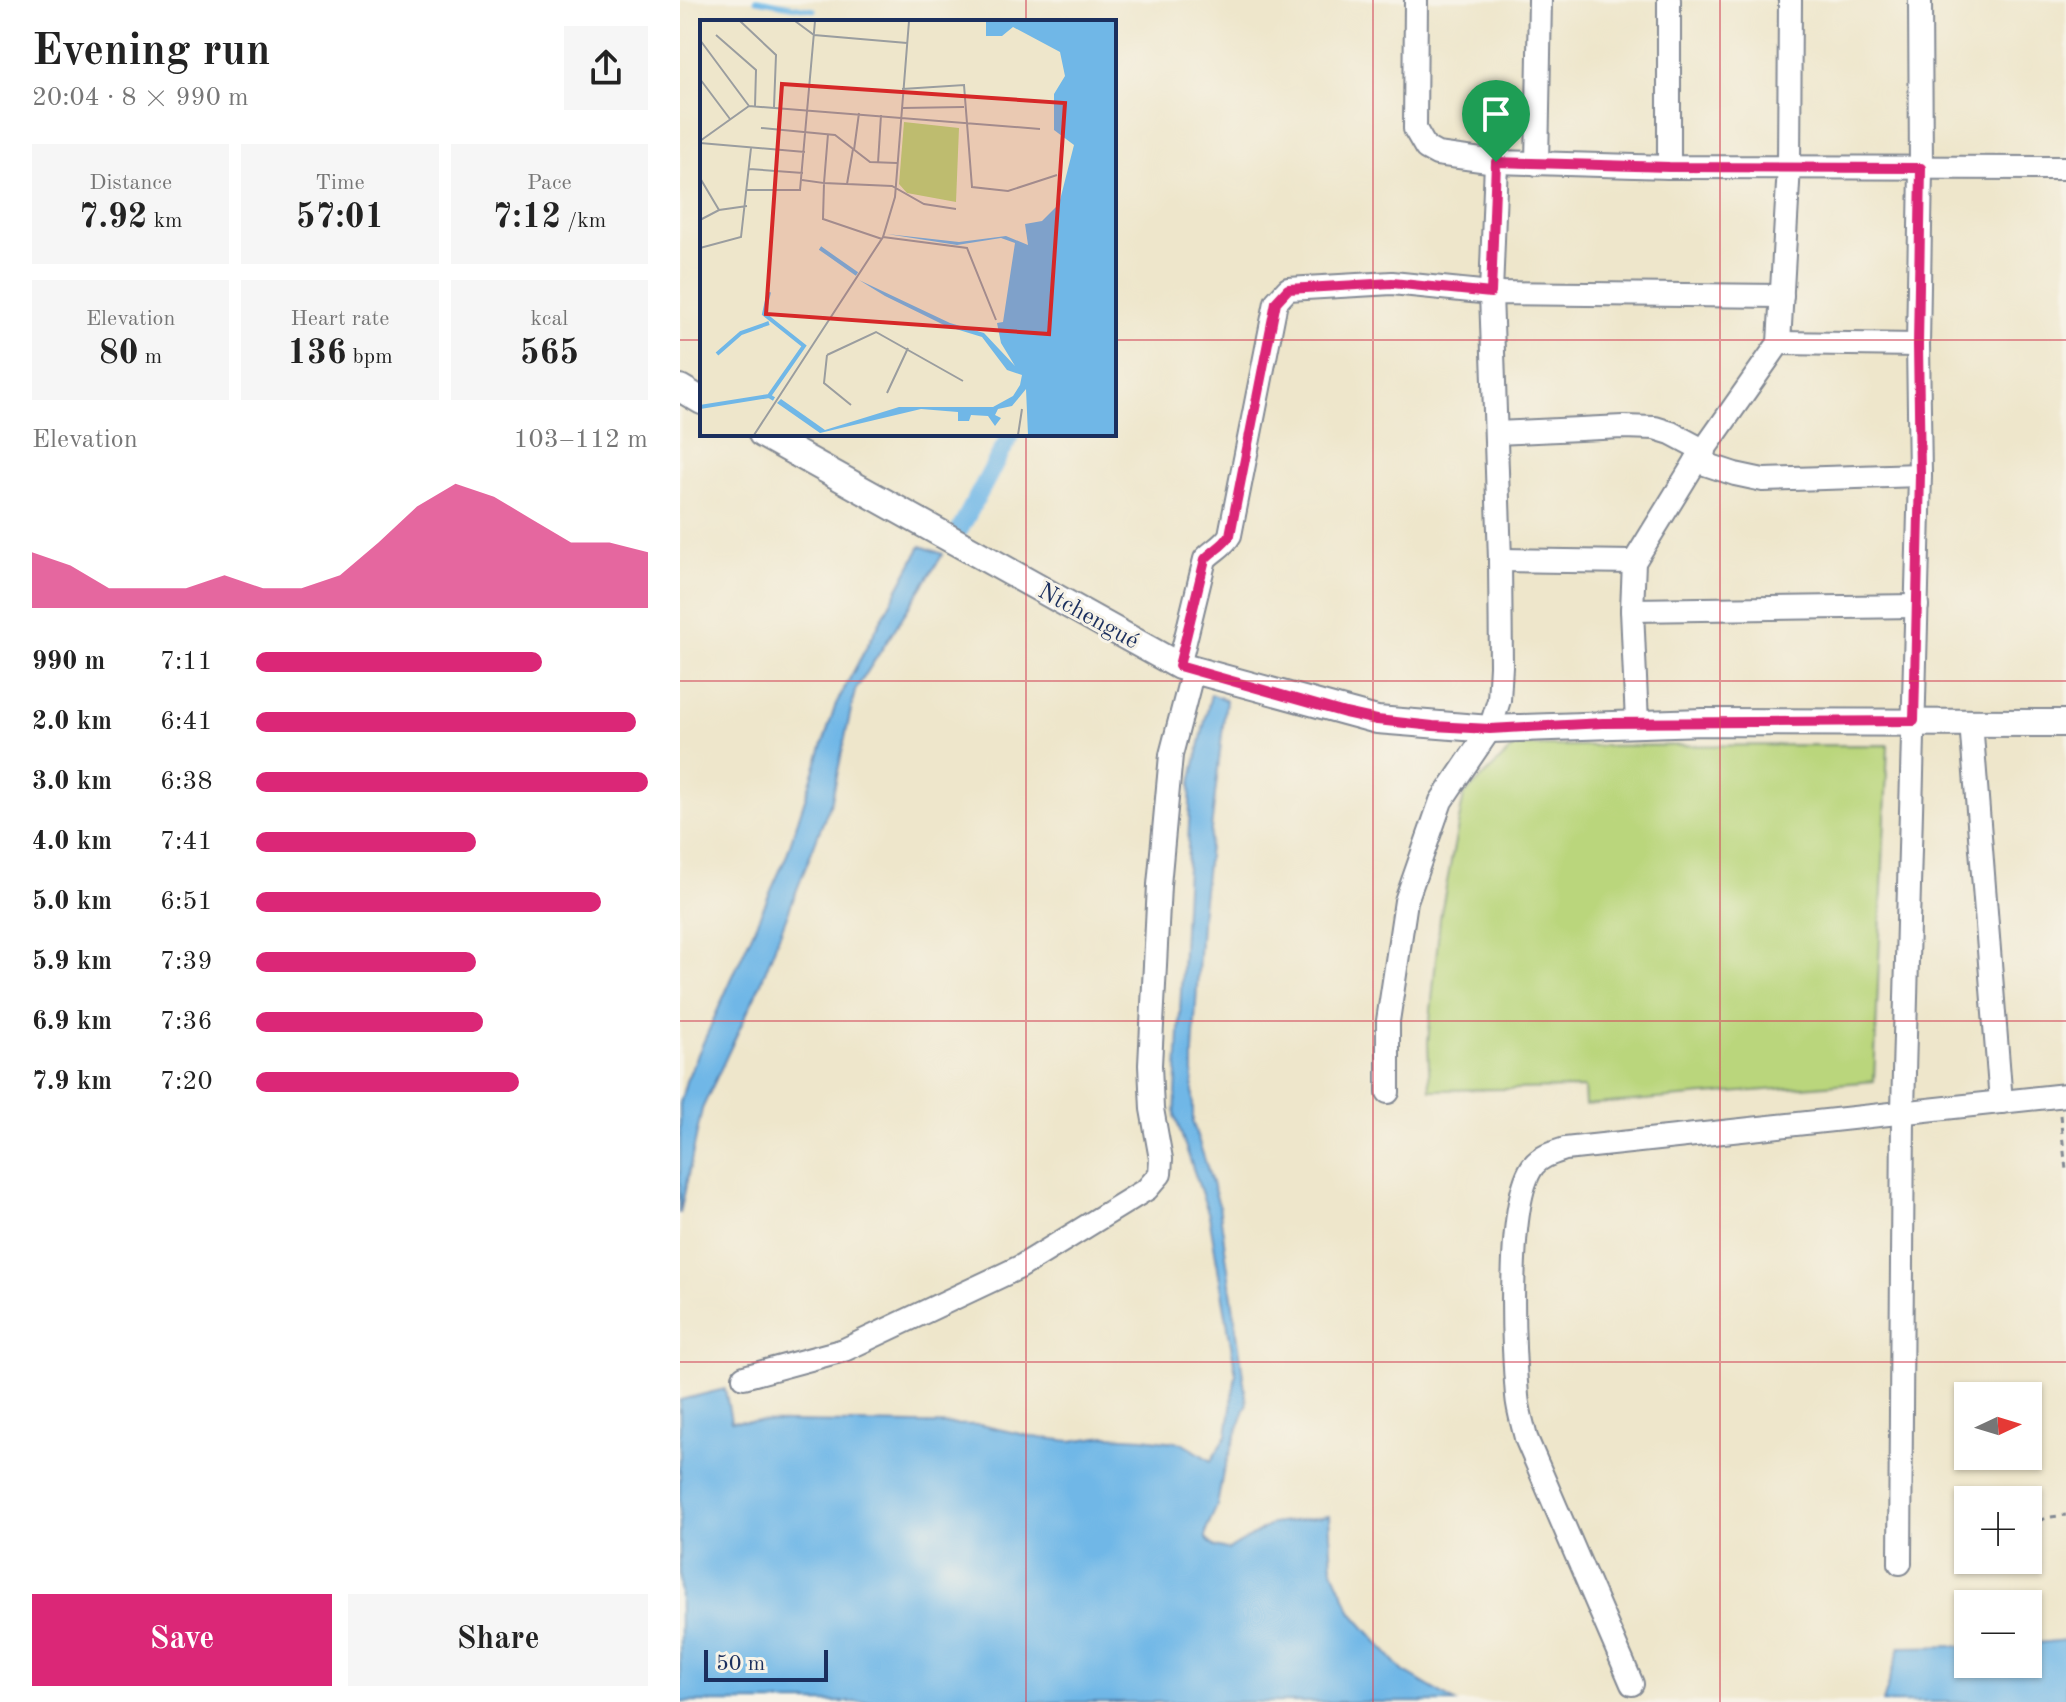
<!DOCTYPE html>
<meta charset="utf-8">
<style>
:root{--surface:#fff;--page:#f6f6f6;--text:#222;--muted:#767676;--accent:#db2777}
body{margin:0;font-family:"Old Standard TT",serif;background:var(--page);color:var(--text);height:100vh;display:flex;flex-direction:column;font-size:30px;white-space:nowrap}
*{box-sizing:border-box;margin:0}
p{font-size:26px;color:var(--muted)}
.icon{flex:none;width:44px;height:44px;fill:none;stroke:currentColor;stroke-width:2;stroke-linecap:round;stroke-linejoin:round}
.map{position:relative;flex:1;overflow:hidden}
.sheet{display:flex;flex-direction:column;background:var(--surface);width:680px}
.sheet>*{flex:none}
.needle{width:52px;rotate:86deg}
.buttons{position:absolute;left:1274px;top:1382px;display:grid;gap:16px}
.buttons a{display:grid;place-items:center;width:88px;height:88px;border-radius:0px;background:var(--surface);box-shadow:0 2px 6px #0004;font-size:40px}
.scale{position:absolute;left:24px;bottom:20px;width:124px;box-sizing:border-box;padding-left:8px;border:4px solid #1b2f5e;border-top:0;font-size:22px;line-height:28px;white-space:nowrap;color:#1b2f5e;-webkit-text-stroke:6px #f7f3e8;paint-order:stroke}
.pin{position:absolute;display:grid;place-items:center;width:68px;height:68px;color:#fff;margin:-82px -34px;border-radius:50% 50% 50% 0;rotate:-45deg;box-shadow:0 0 8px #0007}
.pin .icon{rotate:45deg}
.round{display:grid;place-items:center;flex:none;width:84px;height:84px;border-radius:0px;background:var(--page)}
.headline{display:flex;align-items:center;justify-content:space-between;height:136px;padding:0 32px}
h1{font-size:44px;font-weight:600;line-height:60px}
.metrics{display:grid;grid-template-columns:repeat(3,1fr);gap:12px;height:136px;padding:8px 32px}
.metrics div{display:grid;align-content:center;border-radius:0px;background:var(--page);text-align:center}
.metrics b{font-size:34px;font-weight:600}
.metrics small{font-size:22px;font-weight:400}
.metrics p{font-size:22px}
.chart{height:224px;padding:16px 32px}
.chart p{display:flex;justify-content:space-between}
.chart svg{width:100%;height:144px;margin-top:8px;fill:var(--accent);opacity:.7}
.action{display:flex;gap:16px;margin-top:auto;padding:16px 32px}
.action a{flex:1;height:92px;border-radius:0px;background:var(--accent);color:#fff;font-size:32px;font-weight:600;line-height:92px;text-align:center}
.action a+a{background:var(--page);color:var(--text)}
ul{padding:0 32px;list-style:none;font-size:26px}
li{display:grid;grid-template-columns:128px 96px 1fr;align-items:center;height:60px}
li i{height:20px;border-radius:10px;background:var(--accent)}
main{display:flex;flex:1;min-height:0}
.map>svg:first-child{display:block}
.green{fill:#bad67c;stroke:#6a826d;stroke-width:2}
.water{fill:#70b7e7;stroke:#4673a2;stroke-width:2}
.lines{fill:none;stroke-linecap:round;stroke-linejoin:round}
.stream{stroke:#70b7e7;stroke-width:5}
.canal{stroke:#70b7e7;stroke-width:18}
.minor-casing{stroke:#848a94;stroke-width:26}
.major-casing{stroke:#848a94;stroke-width:30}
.path{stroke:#848a94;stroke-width:3;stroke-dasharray:6 6;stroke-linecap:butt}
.minor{stroke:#fff;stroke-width:22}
.major{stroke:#fff;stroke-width:26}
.route-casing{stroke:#fff;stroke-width:16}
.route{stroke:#db2777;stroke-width:10}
.grid{fill:none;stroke:#d1495b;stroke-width:2;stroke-opacity:0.55}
.labels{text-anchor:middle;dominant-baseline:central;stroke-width:6;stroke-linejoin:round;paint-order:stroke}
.street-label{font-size:24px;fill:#1b2f5e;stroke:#f7f3e8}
.inset-river{fill:none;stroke:#70b7e7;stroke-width:4}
.inset-road{fill:none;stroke:#9a9d9f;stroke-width:2}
.view{fill:#d62828;fill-opacity:0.15;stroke:#d62828;stroke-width:4}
.inset-edge{fill:none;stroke:#1b2f5e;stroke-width:4}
</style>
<main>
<section class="sheet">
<div class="headline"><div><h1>Evening run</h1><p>20:04 · 8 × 990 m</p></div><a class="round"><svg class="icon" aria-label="share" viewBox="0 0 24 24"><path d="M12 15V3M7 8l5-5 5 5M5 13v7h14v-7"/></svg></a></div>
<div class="metrics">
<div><p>Distance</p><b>7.92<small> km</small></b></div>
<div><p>Time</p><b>57:01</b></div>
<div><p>Pace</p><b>7:12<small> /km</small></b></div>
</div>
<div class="metrics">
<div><p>Elevation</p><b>80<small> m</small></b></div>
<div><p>Heart rate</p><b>136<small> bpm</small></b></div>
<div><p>kcal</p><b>565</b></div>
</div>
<div class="chart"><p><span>Elevation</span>103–112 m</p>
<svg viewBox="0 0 160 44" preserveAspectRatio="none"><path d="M0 44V27L10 31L20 38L30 38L40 38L50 34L60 38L70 38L80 34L90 24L100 13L110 6L120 10L130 17L140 24L150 24L160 27V44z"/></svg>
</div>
<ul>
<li><b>990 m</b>7:11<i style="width:73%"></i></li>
<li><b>2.0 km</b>6:41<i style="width:97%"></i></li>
<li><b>3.0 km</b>6:38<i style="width:100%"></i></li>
<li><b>4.0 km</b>7:41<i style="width:56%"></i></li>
<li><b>5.0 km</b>6:51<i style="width:88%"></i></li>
<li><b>5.9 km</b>7:39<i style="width:56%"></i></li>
<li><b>6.9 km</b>7:36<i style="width:58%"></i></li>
<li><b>7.9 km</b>7:20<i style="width:67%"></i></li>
</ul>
<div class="action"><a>Save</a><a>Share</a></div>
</section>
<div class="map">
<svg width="1386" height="1702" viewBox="0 0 1386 1702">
<rect width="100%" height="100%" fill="#f7f3e8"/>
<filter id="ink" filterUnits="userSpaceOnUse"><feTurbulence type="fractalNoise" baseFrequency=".0125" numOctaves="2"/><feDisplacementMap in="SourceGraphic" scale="16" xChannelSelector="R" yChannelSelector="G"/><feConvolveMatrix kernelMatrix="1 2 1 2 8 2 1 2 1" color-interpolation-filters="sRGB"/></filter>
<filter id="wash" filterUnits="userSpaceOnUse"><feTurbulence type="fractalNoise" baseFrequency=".006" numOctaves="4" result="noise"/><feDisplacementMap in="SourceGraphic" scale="32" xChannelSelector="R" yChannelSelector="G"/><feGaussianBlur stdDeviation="1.8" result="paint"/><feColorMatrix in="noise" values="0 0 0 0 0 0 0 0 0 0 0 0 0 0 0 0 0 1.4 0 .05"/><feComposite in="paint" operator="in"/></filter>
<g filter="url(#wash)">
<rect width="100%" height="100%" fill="#eee6cb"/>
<path class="green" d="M 835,746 L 1208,745 L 1194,1081 L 905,1105 L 904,1088 L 750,1090 L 748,1042 L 760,918 L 784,795 Z"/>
<g class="water">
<path d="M 241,546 L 263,554 L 175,691 L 152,799 L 80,985 L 22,1109 L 0,1214 L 0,1104 L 6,1081 L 106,857 L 156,704 Z"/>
<path d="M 531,694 L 546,700 L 522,907 L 513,1052 L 513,1123 L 539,1205 L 567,1404 L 543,1472 L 537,1506 L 526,1530 L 526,1539 L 535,1547 L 548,1550 L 592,1524 L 649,1516 L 652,1568 L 672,1613 L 723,1671 L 775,1702 L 0,1702 L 0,1400 L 45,1389 L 51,1421 L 300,1425 L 354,1437 L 391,1441 L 426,1436 L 463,1438 L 503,1443 L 531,1461 L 547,1435 L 556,1374 L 529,1215 L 495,1116 L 511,783 Z"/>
<path d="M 1386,1640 L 1386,1702 L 1203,1702 L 1220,1647 L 1288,1646 L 1288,1664 L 1348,1664 L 1348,1644 Z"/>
</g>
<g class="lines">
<path class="stream" d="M 76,0 L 134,10"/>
<path class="canal" d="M 280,529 L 331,434"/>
</g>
</g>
<g filter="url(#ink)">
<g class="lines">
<defs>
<g id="minor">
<path d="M 736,0 L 735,129 L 746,148 L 757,154 L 816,162 L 989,167 L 1386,168"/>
<path d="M 857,164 L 860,0"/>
<path d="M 989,167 L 989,0"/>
<path d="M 1099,343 L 1238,345"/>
<path d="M 816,433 L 943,427 L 975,428 L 991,433 L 1025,451"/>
<path d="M 1016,461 L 1055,474 L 1083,480 L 1240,475"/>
<path d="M 820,560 L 954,562"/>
<path d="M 952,610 L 1237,606"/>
<path d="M 499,666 L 525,559 C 533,550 544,546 550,535 L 596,302 L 608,289 L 712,283 L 811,293 L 816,162"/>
<path d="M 1291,722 L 1321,1102"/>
<path d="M 957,723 L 952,610 L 954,562 L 1016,461 L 1099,343 L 1109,166 L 1110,0"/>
<path d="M 708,1092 L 708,1021 L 726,901 L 761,801 L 810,729 L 819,700 L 821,666 L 820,560 L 811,293 L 1102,296"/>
<path d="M 64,1377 L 164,1350 L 340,1267 L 467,1189 L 480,1174 L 481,1159 L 472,1109 L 470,1065 L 479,885 L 491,755 L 513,670"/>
<path d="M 1220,1563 L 1223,1110 L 1240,475 L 1238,345 L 1241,168 L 1240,0"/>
<path d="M 952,1684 L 846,1438 C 843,1425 838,1410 837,1396 C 833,1348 826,1203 853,1166 C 861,1156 873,1153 885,1149 L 1386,1095"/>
</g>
<g id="major">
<path d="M 0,388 L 22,401"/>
<path d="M 82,434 L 499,666 L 697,720 L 810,729 L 1023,722 L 1386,723"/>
</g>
</defs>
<use href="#minor" class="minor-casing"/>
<use href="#major" class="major-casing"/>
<g class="path">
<path d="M 1380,1115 L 1386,1170"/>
<path d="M 1348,1524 L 1370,1517 L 1386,1515"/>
</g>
<use href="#minor" class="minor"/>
<use href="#major" class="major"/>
</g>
</g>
<g class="lines" filter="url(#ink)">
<defs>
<path id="route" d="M 816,162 L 989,167 L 1241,168 L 1238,345 L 1240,475 L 1234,721 L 923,723 L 810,729 L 753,726 L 697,720 L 665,713 L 499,666 L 525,559 C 533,550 544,546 550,535 L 596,302 L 608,289 L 712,283 L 811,293 Z"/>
</defs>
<use href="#route" class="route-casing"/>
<use href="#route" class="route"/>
</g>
<path class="grid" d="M 346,0 L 346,22M 693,0 L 693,1702M 1040,0 L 1040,1702M 0,340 L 22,340M 434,340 L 1386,340M 346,434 L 346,1702M 0,681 L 1386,681M 0,1021 L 1386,1021M 0,1362 L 1386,1362"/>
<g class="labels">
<g class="street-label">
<text transform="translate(408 617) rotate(29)">Ntchengué</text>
</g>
</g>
<g transform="translate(20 20)">
<rect width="416" height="416" fill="#eee6cb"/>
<path d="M 204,102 L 259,108 L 256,182 L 207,173 L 199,164 Z" fill="#bad67c"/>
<path d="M 286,1 L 416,1 L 416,415 L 328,415 L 326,369 L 312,386 L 298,389 L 295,395 L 301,398 L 295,406 L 288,396 L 271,395 L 269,401 L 258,401 L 258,392 L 221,389 L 120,413 L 77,383 L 81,379 L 125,410 L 199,387 L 293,387 L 313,376 L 320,365 L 322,355 L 307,350 L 282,317 L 246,306 L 185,276 L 159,260 L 250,303 L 284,313 L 315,346 L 301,323 L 297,303 L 303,302 L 315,223 L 301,218 L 257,225 L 187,214 L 259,222 L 306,216 L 328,225 L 325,204 L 342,201 L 359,184 L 374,125 L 354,110 L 354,74 L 365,56 L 360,32 L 313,7 L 302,16 L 286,16 Z" fill="#70b7e7"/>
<path class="inset-river" d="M 120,228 L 157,254M 69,272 L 64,294 L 104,326 L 69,376 L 74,379M 17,334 L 41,313 L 69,303M 0,387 L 69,376"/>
<path class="inset-road" d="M 40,1 L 76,35 L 74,87M 95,1 L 114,15 L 207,23M 16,15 L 56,50 L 55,86M 0,20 L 49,86M 0,59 L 30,99M 202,69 L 264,65 L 272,167 L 308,171 L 357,155M 202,88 L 264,87M 61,108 L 135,115 L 170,142 L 197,143M 128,114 L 124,163 L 192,166 L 224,184 L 256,189M 0,121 L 49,86 L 340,109M 0,123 L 105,132M 154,130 L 159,93M 178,143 L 181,95M 49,149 L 103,153M 0,158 L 19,190M 102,160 L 124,163 L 123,199 L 182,219M 147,164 L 153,129M 47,170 L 100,170 L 115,1M 0,200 L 19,190 L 47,186M 183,217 L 267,228 L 296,300M 0,228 L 41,217 L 51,128M 127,335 L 176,312 L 263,361M 127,335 L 124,363 L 151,385M 187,373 L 208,328M 54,415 L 183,217 L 195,177 L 209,1M 318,415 L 322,389"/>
<path class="view" d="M 82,64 L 365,83 L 349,314 L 66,294 Z"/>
<rect width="416" height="416" class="inset-edge"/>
</g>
</svg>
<div class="buttons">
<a><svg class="needle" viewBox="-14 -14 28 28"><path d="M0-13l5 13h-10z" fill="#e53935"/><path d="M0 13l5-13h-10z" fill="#767676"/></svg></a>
<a>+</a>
<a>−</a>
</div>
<div class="scale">50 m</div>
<div class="pin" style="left:816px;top:162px;background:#1e9e55"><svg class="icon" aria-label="arrive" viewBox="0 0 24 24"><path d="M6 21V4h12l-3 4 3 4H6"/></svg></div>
</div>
</main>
